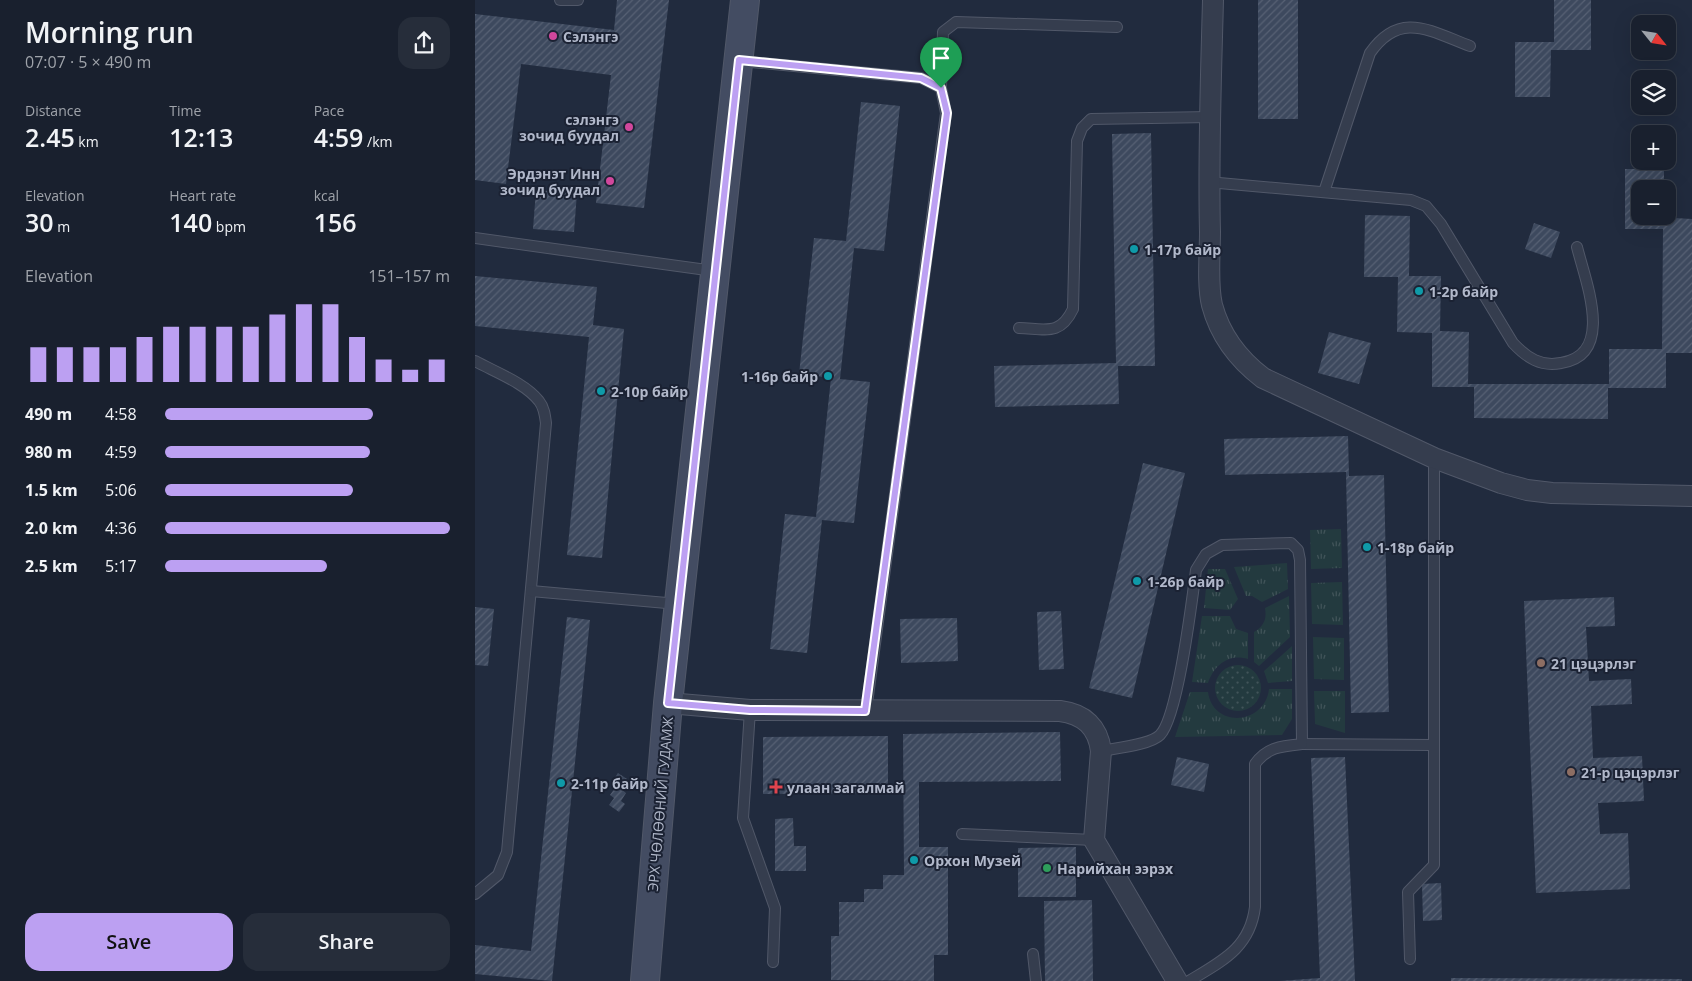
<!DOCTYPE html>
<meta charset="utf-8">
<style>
:root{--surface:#19202e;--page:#262d3a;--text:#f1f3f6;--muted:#9fa3aa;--line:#373e4a;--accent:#bca0f2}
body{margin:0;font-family:"Open Sans",sans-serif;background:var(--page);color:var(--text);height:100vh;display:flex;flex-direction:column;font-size:19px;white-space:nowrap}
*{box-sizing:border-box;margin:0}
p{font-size:16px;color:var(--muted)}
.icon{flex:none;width:28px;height:28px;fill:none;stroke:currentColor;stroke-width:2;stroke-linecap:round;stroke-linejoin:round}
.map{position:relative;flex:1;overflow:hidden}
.sheet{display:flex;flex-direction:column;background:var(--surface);width:475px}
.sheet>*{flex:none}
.needle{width:32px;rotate:120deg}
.tools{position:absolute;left:1156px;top:15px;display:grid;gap:10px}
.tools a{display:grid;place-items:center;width:45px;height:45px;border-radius:10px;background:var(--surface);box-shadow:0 5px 20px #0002,0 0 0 1px var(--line);font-size:25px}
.pin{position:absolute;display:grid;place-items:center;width:42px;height:42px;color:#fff;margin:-51px -21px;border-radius:50% 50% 50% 0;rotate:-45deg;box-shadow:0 0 5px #0007}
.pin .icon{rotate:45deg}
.round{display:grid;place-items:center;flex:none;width:52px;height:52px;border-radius:15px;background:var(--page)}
.summary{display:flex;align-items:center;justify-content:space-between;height:85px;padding:0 25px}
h1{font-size:28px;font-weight:600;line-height:38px}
.stats{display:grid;grid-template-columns:repeat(3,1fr);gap:8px;height:85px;padding:5px 25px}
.stats div{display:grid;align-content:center}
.stats b{font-size:25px;font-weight:600}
.stats small{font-size:14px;font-weight:400}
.stats p{font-size:14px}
.chart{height:140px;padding:10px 25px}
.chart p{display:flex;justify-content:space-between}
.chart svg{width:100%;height:90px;margin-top:5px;stroke:var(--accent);stroke-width:6}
.cta{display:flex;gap:10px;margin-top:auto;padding:10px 25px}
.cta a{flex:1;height:58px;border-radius:15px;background:var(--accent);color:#111;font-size:20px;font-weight:600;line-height:58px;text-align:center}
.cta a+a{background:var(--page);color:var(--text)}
ul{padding:0 25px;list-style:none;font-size:16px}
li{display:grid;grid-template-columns:80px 60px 1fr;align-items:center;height:38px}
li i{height:12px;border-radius:6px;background:var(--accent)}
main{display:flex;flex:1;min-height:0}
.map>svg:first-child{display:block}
.grass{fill:url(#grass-tufts)}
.park{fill:url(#park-dots)}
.building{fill:url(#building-hatch)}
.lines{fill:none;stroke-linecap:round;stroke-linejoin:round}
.service-casing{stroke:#515869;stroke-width:12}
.minor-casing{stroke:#515869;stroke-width:22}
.secondary-casing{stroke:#515869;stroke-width:30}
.service{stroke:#353d4e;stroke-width:10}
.minor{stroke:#353d4e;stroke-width:20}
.secondary{stroke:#434c62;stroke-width:28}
.route-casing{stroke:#fff;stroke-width:10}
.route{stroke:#bca0f2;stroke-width:6}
.hotel-dot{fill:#d1479c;stroke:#1b2233;stroke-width:2}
.culture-dot{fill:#0f9aa8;stroke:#1b2233;stroke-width:2}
.education-dot{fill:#8d6e63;stroke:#1b2233;stroke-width:2}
.health-dot{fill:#e0444e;stroke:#1b2233;stroke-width:2}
.leisure-dot{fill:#2e9e5b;stroke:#1b2233;stroke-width:2}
.labels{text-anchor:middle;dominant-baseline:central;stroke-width:4;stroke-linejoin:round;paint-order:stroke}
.poi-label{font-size:14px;font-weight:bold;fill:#b1b8ca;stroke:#1b2233;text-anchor:start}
.street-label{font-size:14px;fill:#b1b8ca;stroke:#1b2233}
</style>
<main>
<section class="sheet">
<div class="summary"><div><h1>Morning run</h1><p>07:07 · 5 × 490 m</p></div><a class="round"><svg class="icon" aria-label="share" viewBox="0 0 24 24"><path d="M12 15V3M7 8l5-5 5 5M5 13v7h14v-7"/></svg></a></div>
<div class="stats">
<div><p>Distance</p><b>2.45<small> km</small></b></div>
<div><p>Time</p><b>12:13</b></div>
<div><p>Pace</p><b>4:59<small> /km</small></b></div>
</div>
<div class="stats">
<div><p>Elevation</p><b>30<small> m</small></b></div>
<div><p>Heart rate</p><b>140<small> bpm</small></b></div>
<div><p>kcal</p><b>156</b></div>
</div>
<div class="chart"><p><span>Elevation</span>151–157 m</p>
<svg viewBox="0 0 160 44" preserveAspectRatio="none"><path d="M5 44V27M15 44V27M25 44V27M35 44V27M45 44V22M55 44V17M65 44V17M75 44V17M85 44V17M95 44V11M105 44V6M115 44V6M125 44V22M135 44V33M145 44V38M155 44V33"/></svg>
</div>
<ul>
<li><b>490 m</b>4:58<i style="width:73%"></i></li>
<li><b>980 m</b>4:59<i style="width:72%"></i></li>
<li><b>1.5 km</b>5:06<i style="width:66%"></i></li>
<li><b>2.0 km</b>4:36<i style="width:100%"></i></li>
<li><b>2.5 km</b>5:17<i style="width:57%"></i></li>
</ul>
<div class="cta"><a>Save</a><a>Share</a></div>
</section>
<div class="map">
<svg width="1217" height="981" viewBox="0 0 1217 981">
<defs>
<pattern id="grass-tufts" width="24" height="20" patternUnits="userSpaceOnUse" patternTransform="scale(1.25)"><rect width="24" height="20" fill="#233a3f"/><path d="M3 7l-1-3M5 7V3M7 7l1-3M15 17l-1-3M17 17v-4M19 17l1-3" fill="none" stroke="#415459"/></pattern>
<pattern id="park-dots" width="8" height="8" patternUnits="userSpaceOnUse" patternTransform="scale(1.25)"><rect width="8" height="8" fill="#233a3f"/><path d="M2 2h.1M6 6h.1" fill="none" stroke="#415459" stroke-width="1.8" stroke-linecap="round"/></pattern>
<pattern id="building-hatch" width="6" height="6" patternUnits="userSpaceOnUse" patternTransform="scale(1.25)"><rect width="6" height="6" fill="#3d495e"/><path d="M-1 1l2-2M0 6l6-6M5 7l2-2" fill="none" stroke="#576174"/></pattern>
</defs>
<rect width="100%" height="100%" fill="#212b3e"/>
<g class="grass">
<path d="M 866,529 L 867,568 L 836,569 L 835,530 Z"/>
<path d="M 812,563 L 813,589 L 787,602 L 777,596 L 771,596 L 759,567 Z"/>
<path d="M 733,569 L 750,569 L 763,599 L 755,610 L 729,608 Z"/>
<path d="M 867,582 L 868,625 L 837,624 L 836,583 Z"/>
<path d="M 814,596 L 815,637 L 784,666 L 779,662 L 779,632 C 789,626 792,619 790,608 Z"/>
<path d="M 727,616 L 755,616 L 761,629 L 773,633 L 773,659 C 754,653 739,665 733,683 L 717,682 Z"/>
<path d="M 838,637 L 869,638 L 869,680 L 839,679 Z"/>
<path d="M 817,646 L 817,681 L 793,683 L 789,671 Z"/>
<path d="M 794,689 L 817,689 L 817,719 L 807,735 L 700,737 L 715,692 L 733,692 C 738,729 790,725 794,689 Z"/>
<path d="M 839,691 L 870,691 L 870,733 L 840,724 Z"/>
</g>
<circle class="park" cx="763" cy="688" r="23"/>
<g class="building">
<path d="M 142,0 L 194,0 L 169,208 L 121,203 L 136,75 L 46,64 L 31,184 L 0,180 L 0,14 L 139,30 Z"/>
<rect x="783" y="0" width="40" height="119"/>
<path d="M 1079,0 L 1116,0 L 1116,50 L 1076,50 L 1075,97 L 1040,97 L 1040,42 L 1079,42 Z"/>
<path d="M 386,102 L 425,106 L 409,251 L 379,248 L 365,379 L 395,382 L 379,523 L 347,520 L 332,653 L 295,649 L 310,514 L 341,517 L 356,378 L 324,374 L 339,238 L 371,241 Z"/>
<path d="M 676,133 L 680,366 L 643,366 L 644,404 L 520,407 L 519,366 L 641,363 L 637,134 Z"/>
<path d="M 1150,169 L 1189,169 L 1189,189 L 1165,189 L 1165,216 L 1217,219 L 1217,353 L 1191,353 L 1191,388 L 1133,388 L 1133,419 L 999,418 L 999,387 L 957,387 L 957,333 L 922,332 L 923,277 L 889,277 L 890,215 L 935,216 L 934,276 L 966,276 L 965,331 L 994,332 L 993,384 L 1134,384 L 1134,349 L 1187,349 L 1188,229 L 1150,229 Z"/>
<path d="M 61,190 L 102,193 L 99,232 L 58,229 Z"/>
<path d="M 1059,223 L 1085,232 L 1076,258 L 1050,249 Z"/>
<path d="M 0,276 L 122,287 L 118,325 L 149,329 L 127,558 L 92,555 L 114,337 L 0,326 Z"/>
<path d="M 854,332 L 896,343 L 884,384 L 843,373 Z"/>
<path d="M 873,436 L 874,476 L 909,475 L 914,712 L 876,713 L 871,472 L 750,475 L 749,439 Z"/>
<path d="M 668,463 L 710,473 L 657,698 L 614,688 Z"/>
<path d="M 1139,597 L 1140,626 L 1111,627 L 1114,681 L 1156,679 L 1157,704 L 1116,706 L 1118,758 L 1167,756 L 1169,801 L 1123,803 L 1125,834 L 1153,833 L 1155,889 L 1061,893 L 1049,601 Z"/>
<path d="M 0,607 L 19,609 L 13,666 L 0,665 Z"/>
<path d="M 586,611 L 589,669 L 564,670 L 562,612 Z"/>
<path d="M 92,617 L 115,620 L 77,981 L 0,974 L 0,945 L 56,951 Z"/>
<path d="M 482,618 L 483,661 L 426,663 L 425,619 Z"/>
<path d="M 585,732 L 586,781 L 444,782 L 444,847 L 473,847 L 473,955 L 459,955 L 459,981 L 356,980 L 356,936 L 364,936 L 364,902 L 389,902 L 389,889 L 408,889 L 408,875 L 429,875 L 428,734 Z"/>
<path d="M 413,736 L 413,793 L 288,794 L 288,737 Z"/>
<path d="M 702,757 L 734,764 L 729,792 L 696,785 Z"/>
<path d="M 870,757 L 880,981 L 804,981 L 845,978 L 836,758 Z"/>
<path d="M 143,773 L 152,779 L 145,788 L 151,793 L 146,801 L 150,804 L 144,812 L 134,805 L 139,798 L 135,795 L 142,785 L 137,782 Z"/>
<path d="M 318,818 L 319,846 L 331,846 L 331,871 L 300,871 L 300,819 Z"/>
<path d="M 601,847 L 601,897 L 543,897 L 543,848 Z"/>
<path d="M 966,883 L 967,920 L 948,921 L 947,884 Z"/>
<path d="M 617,900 L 618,981 L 570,981 L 569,901 Z"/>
<path d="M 976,978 L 1207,979 L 1207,981 L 976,981 Z"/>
</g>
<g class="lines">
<defs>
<g id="service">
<path d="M 85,0 L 103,0"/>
<path d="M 265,61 L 446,78 L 466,88"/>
<path d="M 733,182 L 936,200 L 951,206 L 966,224 L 1038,343 C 1052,358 1066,367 1086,363 C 1141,355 1110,280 1102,247"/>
<path d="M 849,192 L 895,53 C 925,10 955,31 995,46"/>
<path d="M 0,238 L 239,271"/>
<path d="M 544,328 C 571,329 585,336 598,309 L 602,141 L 607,128 L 616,119 L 735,117"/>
<path d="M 0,361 C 20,372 50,383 64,401 C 69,407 70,415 71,423 L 32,852 L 23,875 L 0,894"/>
<path d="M 56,591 L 203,604"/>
<path d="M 275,710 L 268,818 L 300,908 L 298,962"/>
<path d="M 391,711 L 471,113 L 466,88 L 468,32 L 481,22 L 642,27"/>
<path d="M 827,744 L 957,745"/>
<path d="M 626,751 C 641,748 675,745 685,735 C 703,717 717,600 721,570 L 731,554 L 747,545 L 816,543 L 823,550 L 825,560 L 827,744 C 807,746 792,747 780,764 L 780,907 C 775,948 747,961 714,981"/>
<path d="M 487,834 L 619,840"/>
<path d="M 558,954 L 561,981"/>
<path d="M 935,959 L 933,892 L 959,865 L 959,458"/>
</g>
<g id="minor">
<path d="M 738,0 C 736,77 733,155 735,232 C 735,254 732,284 737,305 C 745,335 763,359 788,378 L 959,458 L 1026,483 L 1052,490 L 1077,493 L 1217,496"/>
<path d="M 193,703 L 275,710 L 585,711 C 609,714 623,727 626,751 L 619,840 L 702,981"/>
</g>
<path id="secondary" d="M 170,981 L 193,703 L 270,0"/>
</defs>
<use href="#service" class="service-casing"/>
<use href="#minor" class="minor-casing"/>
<use href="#secondary" class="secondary-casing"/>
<use href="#service" class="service"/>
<use href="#minor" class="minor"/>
<use href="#secondary" class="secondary"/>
</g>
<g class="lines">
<defs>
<path id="route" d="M 264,60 L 446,78 L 466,88 L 472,113 L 390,711 L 275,710 L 193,703 Z"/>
</defs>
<use href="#route" class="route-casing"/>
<use href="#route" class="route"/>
</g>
<g class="hotel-dot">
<circle cx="78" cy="36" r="5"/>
<circle cx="154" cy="127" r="5"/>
<circle cx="135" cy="181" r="5"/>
</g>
<g class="culture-dot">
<circle cx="659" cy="249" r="5"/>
<circle cx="944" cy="291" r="5"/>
<circle cx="353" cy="376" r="5"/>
<circle cx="126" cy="391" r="5"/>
<circle cx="892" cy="547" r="5"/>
<circle cx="662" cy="581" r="5"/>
<circle cx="86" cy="783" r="5"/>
<circle cx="439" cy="860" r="5"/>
</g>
<g class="education-dot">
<circle cx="1066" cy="663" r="5"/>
<circle cx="1096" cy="772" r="5"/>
</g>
<path class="health-dot" d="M298.5 779.5h5v5h5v5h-5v5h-5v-5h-5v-5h5z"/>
<circle class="leisure-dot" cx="572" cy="868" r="5"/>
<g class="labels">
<g class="poi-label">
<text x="88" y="36">Сэлэнгэ</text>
<text x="144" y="119" text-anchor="end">сэлэнгэ<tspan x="144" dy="16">зочид буудал</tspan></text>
<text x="125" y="173" text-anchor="end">Эрдэнэт Инн<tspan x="125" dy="16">зочид буудал</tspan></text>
<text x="669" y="249">1-17р байр</text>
<text x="954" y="291">1-2р байр</text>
<text x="343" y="376" text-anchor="end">1-16р байр</text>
<text x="136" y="391">2-10р байр</text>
<text x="902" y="547">1-18р байр</text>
<text x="672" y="581">1-26р байр</text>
<text x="1076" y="663">21 цэцэрлэг</text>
<text x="1106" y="772">21-р цэцэрлэг</text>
<text x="96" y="783">2-11р байр</text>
<text x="312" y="787">улаан загалмай</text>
<text x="449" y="860">Орхон Myзей</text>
<text x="582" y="868">Нарийхан ээрэх</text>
</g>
<g class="street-label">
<text transform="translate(185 804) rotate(-85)">ЭРХ ЧӨЛӨӨНИЙ ГУДАМЖ</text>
</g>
</g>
</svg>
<div class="tools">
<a><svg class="needle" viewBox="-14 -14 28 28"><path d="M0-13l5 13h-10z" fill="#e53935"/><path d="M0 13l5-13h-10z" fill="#9fa3aa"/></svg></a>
<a><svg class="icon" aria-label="layers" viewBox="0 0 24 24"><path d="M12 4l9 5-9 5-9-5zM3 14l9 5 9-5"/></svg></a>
<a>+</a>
<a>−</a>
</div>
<div class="pin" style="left:466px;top:88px;background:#1e9e55"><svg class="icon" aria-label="arrive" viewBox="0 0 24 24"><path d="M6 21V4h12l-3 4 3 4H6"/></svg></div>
</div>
</main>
